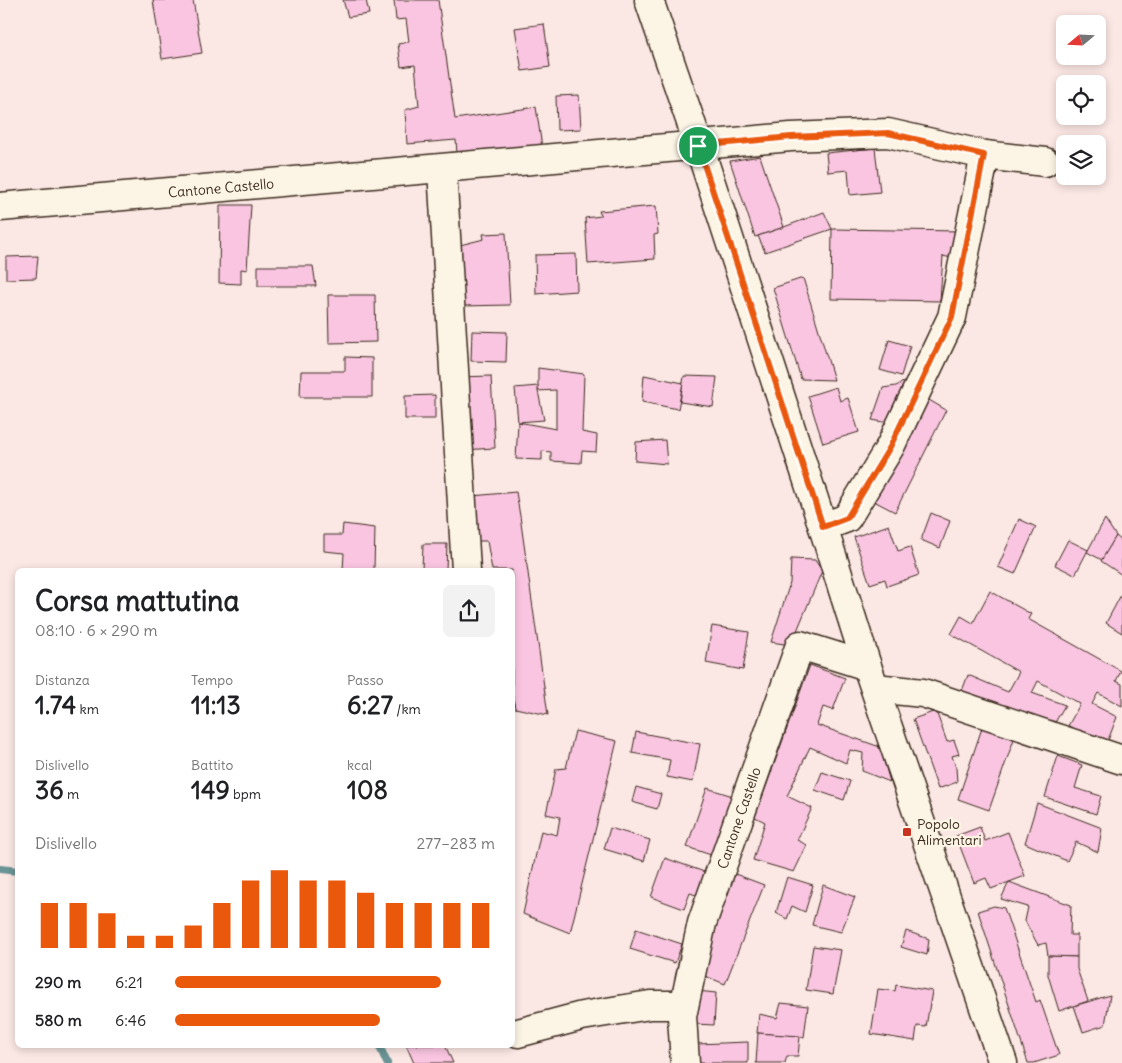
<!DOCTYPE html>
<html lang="it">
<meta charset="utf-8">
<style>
:root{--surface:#fff;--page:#f2f2f2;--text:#202124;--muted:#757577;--accent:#ea580c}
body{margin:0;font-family:Delius,sans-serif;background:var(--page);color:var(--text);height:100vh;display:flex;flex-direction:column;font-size:19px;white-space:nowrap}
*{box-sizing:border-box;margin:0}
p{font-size:16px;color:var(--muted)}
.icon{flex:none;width:28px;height:28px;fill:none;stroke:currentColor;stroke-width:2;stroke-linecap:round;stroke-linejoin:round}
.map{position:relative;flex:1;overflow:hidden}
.side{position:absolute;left:15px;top:568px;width:500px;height:480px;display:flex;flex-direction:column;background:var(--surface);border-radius:8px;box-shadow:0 2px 8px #0003}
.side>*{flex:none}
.needle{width:32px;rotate:251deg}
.fabs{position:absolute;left:1056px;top:15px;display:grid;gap:10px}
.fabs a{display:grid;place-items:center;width:50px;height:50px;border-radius:8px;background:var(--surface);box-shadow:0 2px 8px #0003;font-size:25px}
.pin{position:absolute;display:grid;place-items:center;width:42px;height:42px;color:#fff;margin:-21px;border:2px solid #fff;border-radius:50%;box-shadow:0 1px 5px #0007}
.round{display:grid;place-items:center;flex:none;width:52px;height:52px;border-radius:8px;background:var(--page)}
.head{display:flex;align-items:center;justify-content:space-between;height:85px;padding:0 20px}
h1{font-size:28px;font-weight:800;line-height:38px}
.stats{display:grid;grid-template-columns:repeat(3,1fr);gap:8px;height:85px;padding:5px 20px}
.stats div{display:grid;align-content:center}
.stats b{font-size:25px;font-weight:800}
.stats small{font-size:14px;font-weight:400}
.stats p{font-size:14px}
.chart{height:140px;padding:10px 20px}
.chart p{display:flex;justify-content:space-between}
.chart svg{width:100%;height:90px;margin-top:5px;stroke:var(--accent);stroke-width:6}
ul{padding:0 20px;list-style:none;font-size:16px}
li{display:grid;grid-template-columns:80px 60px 1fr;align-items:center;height:38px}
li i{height:12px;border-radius:6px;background:var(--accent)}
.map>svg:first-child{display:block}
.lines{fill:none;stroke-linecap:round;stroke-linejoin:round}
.stream{stroke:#6b9495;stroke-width:8}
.building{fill:#fac5e1;stroke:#3b2a1e}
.minor-casing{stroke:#3b2a1e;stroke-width:31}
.minor{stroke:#fcf5e5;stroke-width:28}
.route-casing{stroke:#fff;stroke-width:10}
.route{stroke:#ea580c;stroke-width:6}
.poi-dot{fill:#c8321e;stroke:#fcf5e5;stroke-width:2}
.labels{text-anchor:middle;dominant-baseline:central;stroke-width:4.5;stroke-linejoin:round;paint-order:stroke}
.street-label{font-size:14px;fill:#3b2a1e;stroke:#fcf5e5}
.poi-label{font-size:14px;fill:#3b2a1e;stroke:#fcf5e5;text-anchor:start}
</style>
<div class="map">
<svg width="1122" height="1063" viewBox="0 0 1122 1063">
<rect width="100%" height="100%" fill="#fbe7e4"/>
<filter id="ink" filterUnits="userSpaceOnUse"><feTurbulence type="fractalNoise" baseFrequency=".02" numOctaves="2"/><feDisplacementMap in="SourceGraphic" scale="10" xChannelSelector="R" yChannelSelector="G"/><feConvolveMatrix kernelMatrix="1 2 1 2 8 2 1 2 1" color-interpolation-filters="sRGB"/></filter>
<g filter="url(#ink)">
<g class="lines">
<g class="stream">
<path d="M 0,869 L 18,871"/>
<path d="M 379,1045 L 387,1063"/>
</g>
</g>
<g class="building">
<path d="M 153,0 L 193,0 L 202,53 L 162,59 Z"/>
<path d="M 343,0 L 366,0 L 369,14 L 348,17 Z"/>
<path d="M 394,0 L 438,0 L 455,119 L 536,107 L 542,147 L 457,154 L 456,140 L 407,144 L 405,110 L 419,106 L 415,65 L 401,67 L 398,44 L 409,42 L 406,19 L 396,20 Z"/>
<path d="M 544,24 L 550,67 L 522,71 L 515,28 Z"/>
<path d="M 579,95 L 581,129 L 557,130 L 556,96 Z"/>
<path d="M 875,148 L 880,192 L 850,195 L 848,170 L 828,172 L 826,153 Z"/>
<path d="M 760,156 L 784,227 L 755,237 L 730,161 Z"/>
<path d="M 220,205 L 251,205 L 247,270 L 241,269 L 241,284 L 219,283 Z"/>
<path d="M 656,206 L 658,234 L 654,235 L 655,259 L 588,264 L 585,218 L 601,216 L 599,211 Z"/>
<path d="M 824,212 L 832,229 L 765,252 L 758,236 L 784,227 Z"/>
<path d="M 832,229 L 961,231 L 955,259 L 943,256 L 940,301 L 831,299 Z"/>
<path d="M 506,233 L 510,305 L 462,306 L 460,245 L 484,239 L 483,234 Z"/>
<path d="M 576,254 L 577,291 L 536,294 L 535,255 Z"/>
<path d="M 38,256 L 36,278 L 6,279 L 6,257 Z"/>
<path d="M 258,266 L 313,266 L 316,286 L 258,286 Z"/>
<path d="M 803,278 L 834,380 L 801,379 L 773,288 Z"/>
<path d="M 328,295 L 375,295 L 376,342 L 329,343 Z"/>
<path d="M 472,331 L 507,332 L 506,362 L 471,361 Z"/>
<path d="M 889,340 L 910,346 L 901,376 L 880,370 Z"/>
<path d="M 345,357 L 372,358 L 372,397 L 300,397 L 301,371 L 345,371 Z"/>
<path d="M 538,368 L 584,374 L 582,432 L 597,435 L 596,452 L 582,451 L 581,463 L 551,461 L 551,452 L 542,451 L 542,460 L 516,459 L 518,422 L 556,429 L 556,390 L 538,391 Z"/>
<path d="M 644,375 L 683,383 L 678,409 L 642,402 Z"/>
<path d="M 491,376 L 495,448 L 463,450 L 459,377 Z"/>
<path d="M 684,376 L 717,377 L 713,407 L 680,402 Z"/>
<path d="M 909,379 L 889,423 L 872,420 L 883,388 L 896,386 Z"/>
<path d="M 538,386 L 538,391 L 544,420 L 518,422 L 515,388 Z"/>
<path d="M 836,387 L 840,401 L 848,398 L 859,432 L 823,443 L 808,396 Z"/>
<path d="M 435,395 L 435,419 L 405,419 L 405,396 Z"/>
<path d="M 924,397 L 946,410 L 895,512 L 872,500 Z"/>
<path d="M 665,440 L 667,464 L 635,461 L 636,442 Z"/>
<path d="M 516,492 L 520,516 L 548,715 L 515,708 L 512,692 L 512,570 L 492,570 L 487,541 L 473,541 L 472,496 Z"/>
<path d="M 931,513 L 950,521 L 940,548 L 921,540 Z"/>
<path d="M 1019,519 L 1036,527 L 1015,574 L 998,567 Z"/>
<path d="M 1105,519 L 1116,536 L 1102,560 L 1087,552 Z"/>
<path d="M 343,524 L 375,528 L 374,570 L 343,570 L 344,553 L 324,551 L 324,535 L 342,535 Z"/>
<path d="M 889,525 L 898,551 L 910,547 L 919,575 L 887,586 L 885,579 L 870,584 L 854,537 Z"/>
<path d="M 1116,536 L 1122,541 L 1122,575 L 1101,561 Z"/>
<path d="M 1068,540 L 1088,550 L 1075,575 L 1055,565 Z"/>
<path d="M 423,544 L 447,544 L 446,570 L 422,570 Z"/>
<path d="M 791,559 L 815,560 L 822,571 L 791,645 L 771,642 L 790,583 Z"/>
<path d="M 990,591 L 1031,614 L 1028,619 L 1121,671 L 1116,681 L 1122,684 L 1122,706 L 1098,693 L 1092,704 L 1117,717 L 1103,753 L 1062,737 L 1080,704 L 1038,681 L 1032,693 L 1065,705 L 1049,733 L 959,699 L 968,675 L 1008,692 L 1019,672 L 951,634 L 961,616 L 973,623 Z"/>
<path d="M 1122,593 L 1122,633 L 1106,623 Z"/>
<path d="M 712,626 L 749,632 L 743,670 L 706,663 Z"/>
<path d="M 810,665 L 845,678 L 833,710 L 823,707 L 817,725 L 880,747 L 890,782 L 862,771 L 863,753 L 850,750 L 846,763 L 810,747 L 787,796 L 812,808 L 797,840 L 807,845 L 794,872 L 753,860 L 765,822 L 755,817 Z"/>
<path d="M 936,711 L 947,742 L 954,740 L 959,754 L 952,756 L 956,768 L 957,782 L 938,789 L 913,719 Z"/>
<path d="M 982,728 L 1014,739 L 989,810 L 958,799 Z"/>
<path d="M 575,731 L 617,741 L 570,933 L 523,914 L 541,831 L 557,835 L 560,817 L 546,814 L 556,769 L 566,768 Z"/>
<path d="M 636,732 L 700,744 L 693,782 L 667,777 L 670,760 L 632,753 Z"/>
<path d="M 1058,756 L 1082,765 L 1075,788 L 1101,796 L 1096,814 L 1045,797 Z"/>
<path d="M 822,772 L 850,781 L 844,800 L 815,790 Z"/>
<path d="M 636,787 L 661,794 L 657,809 L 632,802 Z"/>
<path d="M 707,788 L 736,797 L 717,857 L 687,847 Z"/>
<path d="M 1037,803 L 1102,828 L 1098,852 L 1076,842 L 1067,861 L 1025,843 Z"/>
<path d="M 980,827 L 985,841 L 1008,832 L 1025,876 L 991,889 L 986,878 L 974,883 L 956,836 Z"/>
<path d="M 610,828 L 650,840 L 644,861 L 604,849 Z"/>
<path d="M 665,858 L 710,874 L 702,897 L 690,893 L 684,909 L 651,897 Z"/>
<path d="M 735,874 L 764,885 L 725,984 L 700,974 L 712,934 Z"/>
<path d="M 787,877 L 813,885 L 805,912 L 792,906 L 787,919 L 776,913 Z"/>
<path d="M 1009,882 L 1071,905 L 1070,935 L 1077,935 L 1077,957 L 1048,956 L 1046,943 L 1038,945 L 1025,921 L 1028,907 L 1001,899 Z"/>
<path d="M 823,885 L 855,897 L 841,932 L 812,925 Z"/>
<path d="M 994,906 L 1004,908 L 1036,1002 L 1040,1000 L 1059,1055 L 1034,1063 L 1028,1063 L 978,911 Z"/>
<path d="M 636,929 L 682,944 L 675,963 L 630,949 Z"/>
<path d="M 906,931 L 929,939 L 927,955 L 901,947 Z"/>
<path d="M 813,946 L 841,950 L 833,994 L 806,990 Z"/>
<path d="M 1048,956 L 1077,957 L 1077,969 L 1088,1001 L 1059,1011 L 1048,975 Z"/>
<path d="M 896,985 L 932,991 L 926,1027 L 917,1026 L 915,1041 L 871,1034 L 878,989 L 895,991 Z"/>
<path d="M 697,991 L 716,993 L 714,1025 L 695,1024 Z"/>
<path d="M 1110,995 L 1105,1025 L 1083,1032 L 1074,1006 Z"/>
<path d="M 781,1003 L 808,1006 L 804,1037 L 757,1033 L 759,1014 L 777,1018 Z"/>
<path d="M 758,1033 L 800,1036 L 798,1056 L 787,1056 L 785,1063 L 756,1063 Z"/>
<path d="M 748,1042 L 748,1063 L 696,1063 L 696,1044 Z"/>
<path d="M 406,1045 L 445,1045 L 453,1063 L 414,1063 Z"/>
</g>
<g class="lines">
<defs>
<g id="minor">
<path d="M 649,0 L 699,146 L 823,527 L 867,666 L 1003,1063"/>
<path d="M 442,169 L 466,570"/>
<path d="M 0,207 L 791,137 L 888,133 L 985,155 L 1045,162"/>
<path d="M 823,527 L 847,518 L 890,447 L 952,317 L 985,155"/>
<path d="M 875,688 L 923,693 L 1122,760"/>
<path d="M 518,1033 L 582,1016 L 619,1010 L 650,1005 L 684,1005"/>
<path d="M 685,1063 L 682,1016 L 702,923 L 800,645 L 867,666"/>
</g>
</defs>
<use href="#minor" class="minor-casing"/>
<use href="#minor" class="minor"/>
</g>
</g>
<g class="lines" filter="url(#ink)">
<defs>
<path id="route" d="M 888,133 L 984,155 L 952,317 L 890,447 L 847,518 L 823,527 L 698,146 L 791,137 Z"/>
</defs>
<use href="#route" class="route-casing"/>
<use href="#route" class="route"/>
</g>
<rect class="poi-dot" x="902" y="827" width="10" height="10" rx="2.5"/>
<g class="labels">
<g class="street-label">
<text transform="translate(221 188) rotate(-5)">Cantone Castello</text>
<text transform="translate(739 818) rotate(-71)">Cantone Castello</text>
</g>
<g class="poi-label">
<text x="917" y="824">Popolo<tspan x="917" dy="16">Alimentari</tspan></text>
</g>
</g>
</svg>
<div class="fabs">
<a><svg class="needle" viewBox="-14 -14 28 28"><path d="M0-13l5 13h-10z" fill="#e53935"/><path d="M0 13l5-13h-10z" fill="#757577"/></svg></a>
<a><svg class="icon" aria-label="locate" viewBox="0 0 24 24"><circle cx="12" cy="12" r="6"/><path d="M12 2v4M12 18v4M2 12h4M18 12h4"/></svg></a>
<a><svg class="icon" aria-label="layers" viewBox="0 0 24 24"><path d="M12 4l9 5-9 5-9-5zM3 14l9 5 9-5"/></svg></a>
</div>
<div class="pin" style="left:698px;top:146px;background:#1e9e55"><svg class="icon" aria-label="arrive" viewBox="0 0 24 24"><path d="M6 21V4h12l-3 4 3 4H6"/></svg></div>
<section class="side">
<div class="head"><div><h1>Corsa mattutina</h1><p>08:10 · 6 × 290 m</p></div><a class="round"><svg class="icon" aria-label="share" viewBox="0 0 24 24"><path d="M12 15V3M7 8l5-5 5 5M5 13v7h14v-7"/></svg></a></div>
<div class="stats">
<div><p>Distanza</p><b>1.74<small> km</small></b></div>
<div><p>Tempo</p><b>11:13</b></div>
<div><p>Passo</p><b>6:27<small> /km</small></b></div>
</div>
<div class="stats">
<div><p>Dislivello</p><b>36<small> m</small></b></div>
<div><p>Battito</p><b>149<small> bpm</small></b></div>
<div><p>kcal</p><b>108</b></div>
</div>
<div class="chart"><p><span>Dislivello</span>277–283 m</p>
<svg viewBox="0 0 160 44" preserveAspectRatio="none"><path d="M5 44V22M15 44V22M25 44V27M35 44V38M45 44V38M55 44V33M65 44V22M75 44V11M85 44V6M95 44V11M105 44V11M115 44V17M125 44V22M135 44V22M145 44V22M155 44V22"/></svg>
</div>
<ul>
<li><b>290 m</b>6:21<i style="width:83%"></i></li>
<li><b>580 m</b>6:46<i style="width:64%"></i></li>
</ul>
</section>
</div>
